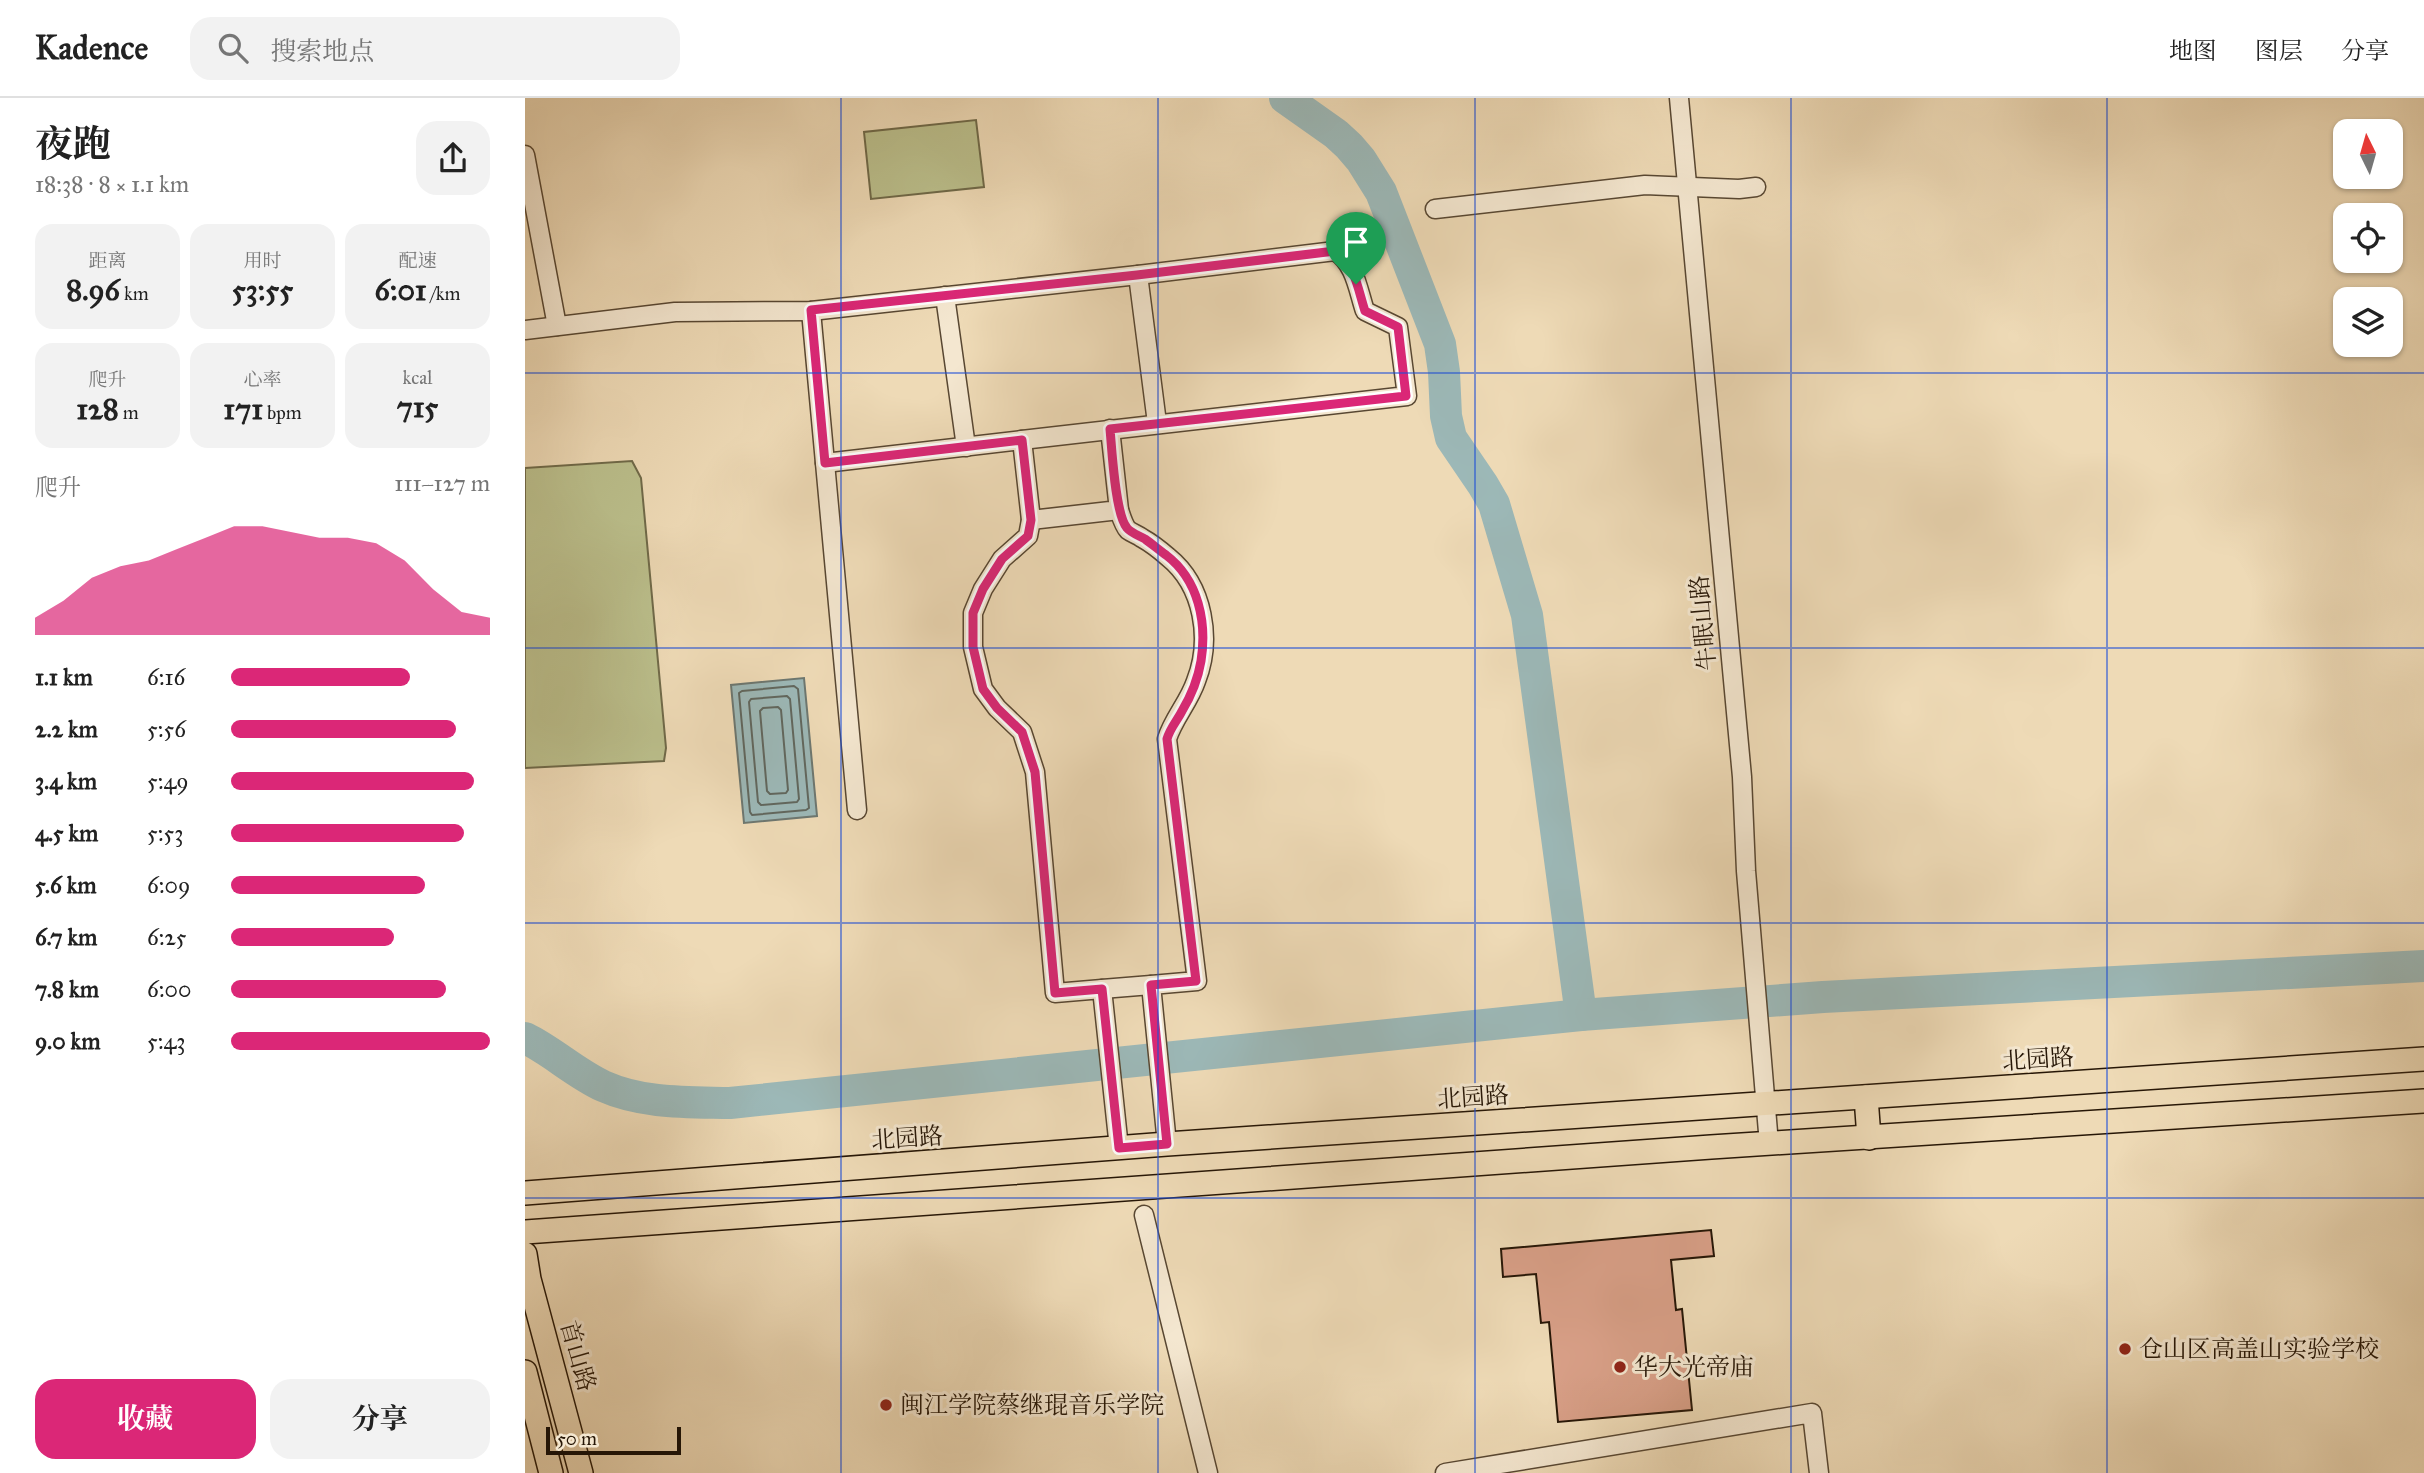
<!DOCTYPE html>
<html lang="zh">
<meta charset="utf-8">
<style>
:root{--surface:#fff;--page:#f2f2f2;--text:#222;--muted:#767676;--line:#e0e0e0;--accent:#db2777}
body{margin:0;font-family:"IM FELL Great Primer","Noto Serif SC",serif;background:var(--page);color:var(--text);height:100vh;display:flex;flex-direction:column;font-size:26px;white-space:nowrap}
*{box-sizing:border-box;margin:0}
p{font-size:23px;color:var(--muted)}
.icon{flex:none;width:38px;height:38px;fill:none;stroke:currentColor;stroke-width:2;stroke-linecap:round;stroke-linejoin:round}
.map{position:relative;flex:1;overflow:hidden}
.sheet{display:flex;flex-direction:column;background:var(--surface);width:525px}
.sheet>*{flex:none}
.needle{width:46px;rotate:355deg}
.fabs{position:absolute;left:1808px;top:21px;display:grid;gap:14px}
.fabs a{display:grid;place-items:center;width:70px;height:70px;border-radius:14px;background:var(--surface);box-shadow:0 2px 5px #0004;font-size:35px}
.scale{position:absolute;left:21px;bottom:18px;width:135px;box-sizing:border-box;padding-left:7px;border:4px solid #261606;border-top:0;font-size:19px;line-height:24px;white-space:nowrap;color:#261606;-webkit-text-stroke:5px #f4e7d0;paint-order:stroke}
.pin{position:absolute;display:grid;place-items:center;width:60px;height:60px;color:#fff;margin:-72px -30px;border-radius:50% 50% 50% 0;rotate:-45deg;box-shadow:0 0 7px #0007}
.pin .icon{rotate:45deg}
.round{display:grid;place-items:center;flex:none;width:74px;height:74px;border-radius:21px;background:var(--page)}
.summary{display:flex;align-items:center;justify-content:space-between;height:119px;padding:0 35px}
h1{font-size:38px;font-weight:700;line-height:52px}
.figures{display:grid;grid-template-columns:repeat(3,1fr);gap:10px;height:119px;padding:7px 35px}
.figures div{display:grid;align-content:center;border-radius:18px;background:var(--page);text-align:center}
.figures b{font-size:30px;font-weight:700}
.figures small{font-size:19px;font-weight:400}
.figures p{font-size:19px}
.chart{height:196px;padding:14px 35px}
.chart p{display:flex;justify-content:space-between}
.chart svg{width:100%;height:126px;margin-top:7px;fill:var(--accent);opacity:.7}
.primary-button{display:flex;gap:14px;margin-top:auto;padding:14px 35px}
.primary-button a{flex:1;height:80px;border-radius:21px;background:var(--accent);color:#fff;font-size:28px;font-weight:700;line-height:80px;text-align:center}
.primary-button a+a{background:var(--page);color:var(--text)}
ul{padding:0 35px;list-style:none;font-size:23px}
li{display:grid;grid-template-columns:112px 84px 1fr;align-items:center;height:52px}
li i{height:18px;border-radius:9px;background:var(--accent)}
header{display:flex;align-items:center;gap:42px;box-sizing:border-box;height:98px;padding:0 35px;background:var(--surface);border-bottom:2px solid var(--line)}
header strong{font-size:33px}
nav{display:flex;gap:38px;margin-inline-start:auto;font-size:24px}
.search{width:490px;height:63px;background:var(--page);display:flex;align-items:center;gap:18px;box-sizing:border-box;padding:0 24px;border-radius:21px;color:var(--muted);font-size:26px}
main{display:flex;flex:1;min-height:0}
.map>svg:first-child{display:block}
.green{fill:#bbbf8c;stroke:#706a49;stroke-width:2}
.water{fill:#9cb8b7;stroke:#6d7770;stroke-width:2}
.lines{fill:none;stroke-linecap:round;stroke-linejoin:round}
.shore{stroke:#61675e;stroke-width:2}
.river{stroke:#9cb8b7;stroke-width:32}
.building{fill:#d89f87;stroke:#261606;stroke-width:2}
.minor-casing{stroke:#584732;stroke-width:21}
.major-casing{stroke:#261606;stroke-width:26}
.minor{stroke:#f4e7d0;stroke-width:18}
.major{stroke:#eedab6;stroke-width:23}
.route-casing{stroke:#fff;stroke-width:14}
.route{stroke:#db2777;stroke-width:9}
.grid{fill:none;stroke:#1d4ed8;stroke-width:2;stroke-opacity:0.55}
.poi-dot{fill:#8f2418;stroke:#f4e7d0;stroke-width:2.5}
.labels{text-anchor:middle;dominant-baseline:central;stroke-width:6;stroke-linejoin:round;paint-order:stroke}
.street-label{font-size:24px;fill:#261606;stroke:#f4e7d0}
.poi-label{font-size:24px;fill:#261606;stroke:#f4e7d0;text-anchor:start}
</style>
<header>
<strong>Kadence</strong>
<div class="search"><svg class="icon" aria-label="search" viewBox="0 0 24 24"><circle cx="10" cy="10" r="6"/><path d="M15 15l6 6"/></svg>搜索地点</div>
<nav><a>地图</a><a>图层</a><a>分享</a></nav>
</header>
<main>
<section class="sheet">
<div class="summary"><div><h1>夜跑</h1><p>18:38 · 8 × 1.1 km</p></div><a class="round"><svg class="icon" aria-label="share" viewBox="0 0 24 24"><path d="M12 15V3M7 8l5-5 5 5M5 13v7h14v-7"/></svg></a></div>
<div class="figures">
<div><p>距离</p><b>8.96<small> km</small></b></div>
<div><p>用时</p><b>53:55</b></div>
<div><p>配速</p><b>6:01<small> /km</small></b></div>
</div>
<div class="figures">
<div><p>爬升</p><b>128<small> m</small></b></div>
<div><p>心率</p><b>171<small> bpm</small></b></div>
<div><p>kcal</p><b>715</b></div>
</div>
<div class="chart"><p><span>爬升</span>111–127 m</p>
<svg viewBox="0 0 160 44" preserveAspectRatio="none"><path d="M0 44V38L10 32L20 24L30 20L40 18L50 14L60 10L70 6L80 6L90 8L100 10L110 10L120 12L130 18L140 28L150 36L160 38V44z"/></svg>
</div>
<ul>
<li><b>1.1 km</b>6:16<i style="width:69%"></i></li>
<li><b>2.2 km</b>5:56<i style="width:87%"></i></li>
<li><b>3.4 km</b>5:49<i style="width:94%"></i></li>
<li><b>4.5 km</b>5:53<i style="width:90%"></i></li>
<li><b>5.6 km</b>6:09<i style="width:75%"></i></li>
<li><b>6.7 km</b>6:25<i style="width:63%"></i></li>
<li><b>7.8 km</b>6:00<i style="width:83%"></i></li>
<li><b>9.0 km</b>5:43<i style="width:100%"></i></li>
</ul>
<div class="primary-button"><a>收藏</a><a>分享</a></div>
</section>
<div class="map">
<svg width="1899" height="1375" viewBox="0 0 1899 1375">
<rect width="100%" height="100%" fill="#eedab6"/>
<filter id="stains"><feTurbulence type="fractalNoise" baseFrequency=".00286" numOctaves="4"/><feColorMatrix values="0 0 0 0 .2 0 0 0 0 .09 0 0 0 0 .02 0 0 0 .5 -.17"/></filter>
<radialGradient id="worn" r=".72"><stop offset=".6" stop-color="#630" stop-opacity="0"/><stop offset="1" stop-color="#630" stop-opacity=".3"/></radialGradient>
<g class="green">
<path d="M 451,22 L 459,89 L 346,101 L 339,34 Z"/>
<path d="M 107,363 L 116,380 L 141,650 L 139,663 L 0,670 L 0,370 Z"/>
</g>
<path class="water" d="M 279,580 L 292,718 L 219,725 L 206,587 Z"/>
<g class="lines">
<g class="shore">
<path d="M 269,588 L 273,591 L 284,710 L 281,712 L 227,717 L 225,714 L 214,595 L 217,593 Z"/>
<path d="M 262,598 L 265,601 L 274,701 L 272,704 L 236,707 L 233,704 L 224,604 L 226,601 Z"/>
<path d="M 253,609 L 256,612 L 263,692 L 261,695 L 245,696 L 242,693 L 235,613 L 238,610 Z"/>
</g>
<g class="river">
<path d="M 760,0 L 811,36 L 824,48 L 836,62 L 856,94 L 915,246 L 919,274 L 921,318 L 926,340 L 958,387 L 969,406 L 1002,517 L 1056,917"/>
<path d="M 0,940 C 27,953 50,975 78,988 C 118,1006 163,1004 205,1005 L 1056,917 L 1298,899 L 1899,868"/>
</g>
</g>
<path class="building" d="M 1186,1132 L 1189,1158 L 1146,1162 L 1151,1212 L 1157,1211 L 1167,1312 L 1033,1324 L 1024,1224 L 1016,1225 L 1011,1176 L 978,1179 L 976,1151 Z"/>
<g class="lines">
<defs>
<g id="minor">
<path d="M 1154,0 L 1217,679 L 1221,773 L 1244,1046"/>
<path d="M 0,57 L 32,228"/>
<path d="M 910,111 L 1120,87 L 1214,91 L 1231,89"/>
<path d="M 613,177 L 632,325"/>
<path d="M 420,198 L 441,349"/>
<path d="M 286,213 L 332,712"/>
<path d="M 0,232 L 150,214 L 286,213 L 613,177 L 810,153 C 830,165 833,192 840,213 L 873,229 L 882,298 L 497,342"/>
<path d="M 300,365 L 497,342 L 506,422 L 503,438 L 477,461 L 458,491 L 448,515 L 448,549 L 458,591 L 472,610 L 497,634 L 510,674 L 530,895 L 577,891 L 594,1050"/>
<path d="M 594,412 C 596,418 599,428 603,432 C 607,435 613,437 617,440 C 626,445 635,452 643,459 C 679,488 687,542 671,583 C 664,604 648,621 642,641 L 672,883 L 626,887 L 642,1046"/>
<path d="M 506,422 L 594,412 L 585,331"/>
<path d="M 577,891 L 626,887"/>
<path d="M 619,1117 L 683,1375"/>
<path d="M 920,1375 L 1287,1315 L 1294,1375"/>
</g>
<g id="major">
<path d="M 1341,999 L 1344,1040"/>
<path d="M 0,1095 L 642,1046 L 1899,961"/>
<path d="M 0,1134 L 1186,1049 L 1899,1003"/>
<path d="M 0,1156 L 4,1181 L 56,1375"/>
<path d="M 0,1274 L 26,1375"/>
</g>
</defs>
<use href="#minor" class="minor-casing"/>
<use href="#major" class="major-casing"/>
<use href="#minor" class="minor"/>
<use href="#major" class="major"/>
</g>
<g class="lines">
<defs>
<path id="route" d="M 810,153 C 830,165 833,192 840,213 L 873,229 L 881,298 L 585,331 C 587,352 590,416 602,430 C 606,435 615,438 620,441 C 627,446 634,452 641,457 C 674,482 682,525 676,563 C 673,581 666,598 657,613 C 652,623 645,630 642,641 L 671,883 L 626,887 L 642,1046 L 594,1050 L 577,891 L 530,895 L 510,674 L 497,634 L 472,610 L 458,591 L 448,549 L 448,515 L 458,491 L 477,461 L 503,438 L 506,422 L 497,342 L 300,365 L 286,212 L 612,177 Z"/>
</defs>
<use href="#route" class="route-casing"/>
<use href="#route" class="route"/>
</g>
<path class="grid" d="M 316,0 L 316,1375M 633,0 L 633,1375M 950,0 L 950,1375M 1266,0 L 1266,1375M 1582,0 L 1582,1375M 0,275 L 1899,275M 0,550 L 1899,550M 0,825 L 1899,825M 0,1100 L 1899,1100"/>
<g class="poi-dot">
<circle cx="1600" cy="1251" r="7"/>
<circle cx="1095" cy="1269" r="7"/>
<circle cx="361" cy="1307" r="7"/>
</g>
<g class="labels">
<g class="street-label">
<text transform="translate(1178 525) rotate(-95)">牛眠山路</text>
<text transform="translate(1513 961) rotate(-4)">北园路</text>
<text transform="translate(948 999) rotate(-4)">北园路</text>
<text transform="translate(382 1040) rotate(-4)">北园路</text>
<text transform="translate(53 1258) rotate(74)">首山路</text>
</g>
<g class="poi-label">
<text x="1614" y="1251">仓山区高盖山实验学校</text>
<text x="1109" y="1269">华大光帝庙</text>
<text x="375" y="1307">闽江学院蔡继琨音乐学院</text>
</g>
</g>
<rect width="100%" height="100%" filter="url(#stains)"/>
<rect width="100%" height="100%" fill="url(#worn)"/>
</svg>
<div class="fabs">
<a><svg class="needle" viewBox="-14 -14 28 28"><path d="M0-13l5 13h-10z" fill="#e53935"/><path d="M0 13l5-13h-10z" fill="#767676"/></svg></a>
<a><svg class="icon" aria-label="locate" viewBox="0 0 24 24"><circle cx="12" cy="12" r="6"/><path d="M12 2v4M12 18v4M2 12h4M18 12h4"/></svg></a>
<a><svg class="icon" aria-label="layers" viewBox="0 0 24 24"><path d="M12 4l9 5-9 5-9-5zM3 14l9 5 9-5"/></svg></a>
</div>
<div class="scale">50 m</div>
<div class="pin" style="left:831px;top:186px;background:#1e9e55"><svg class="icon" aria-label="arrive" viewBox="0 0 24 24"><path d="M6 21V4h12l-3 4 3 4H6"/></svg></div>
</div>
</main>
